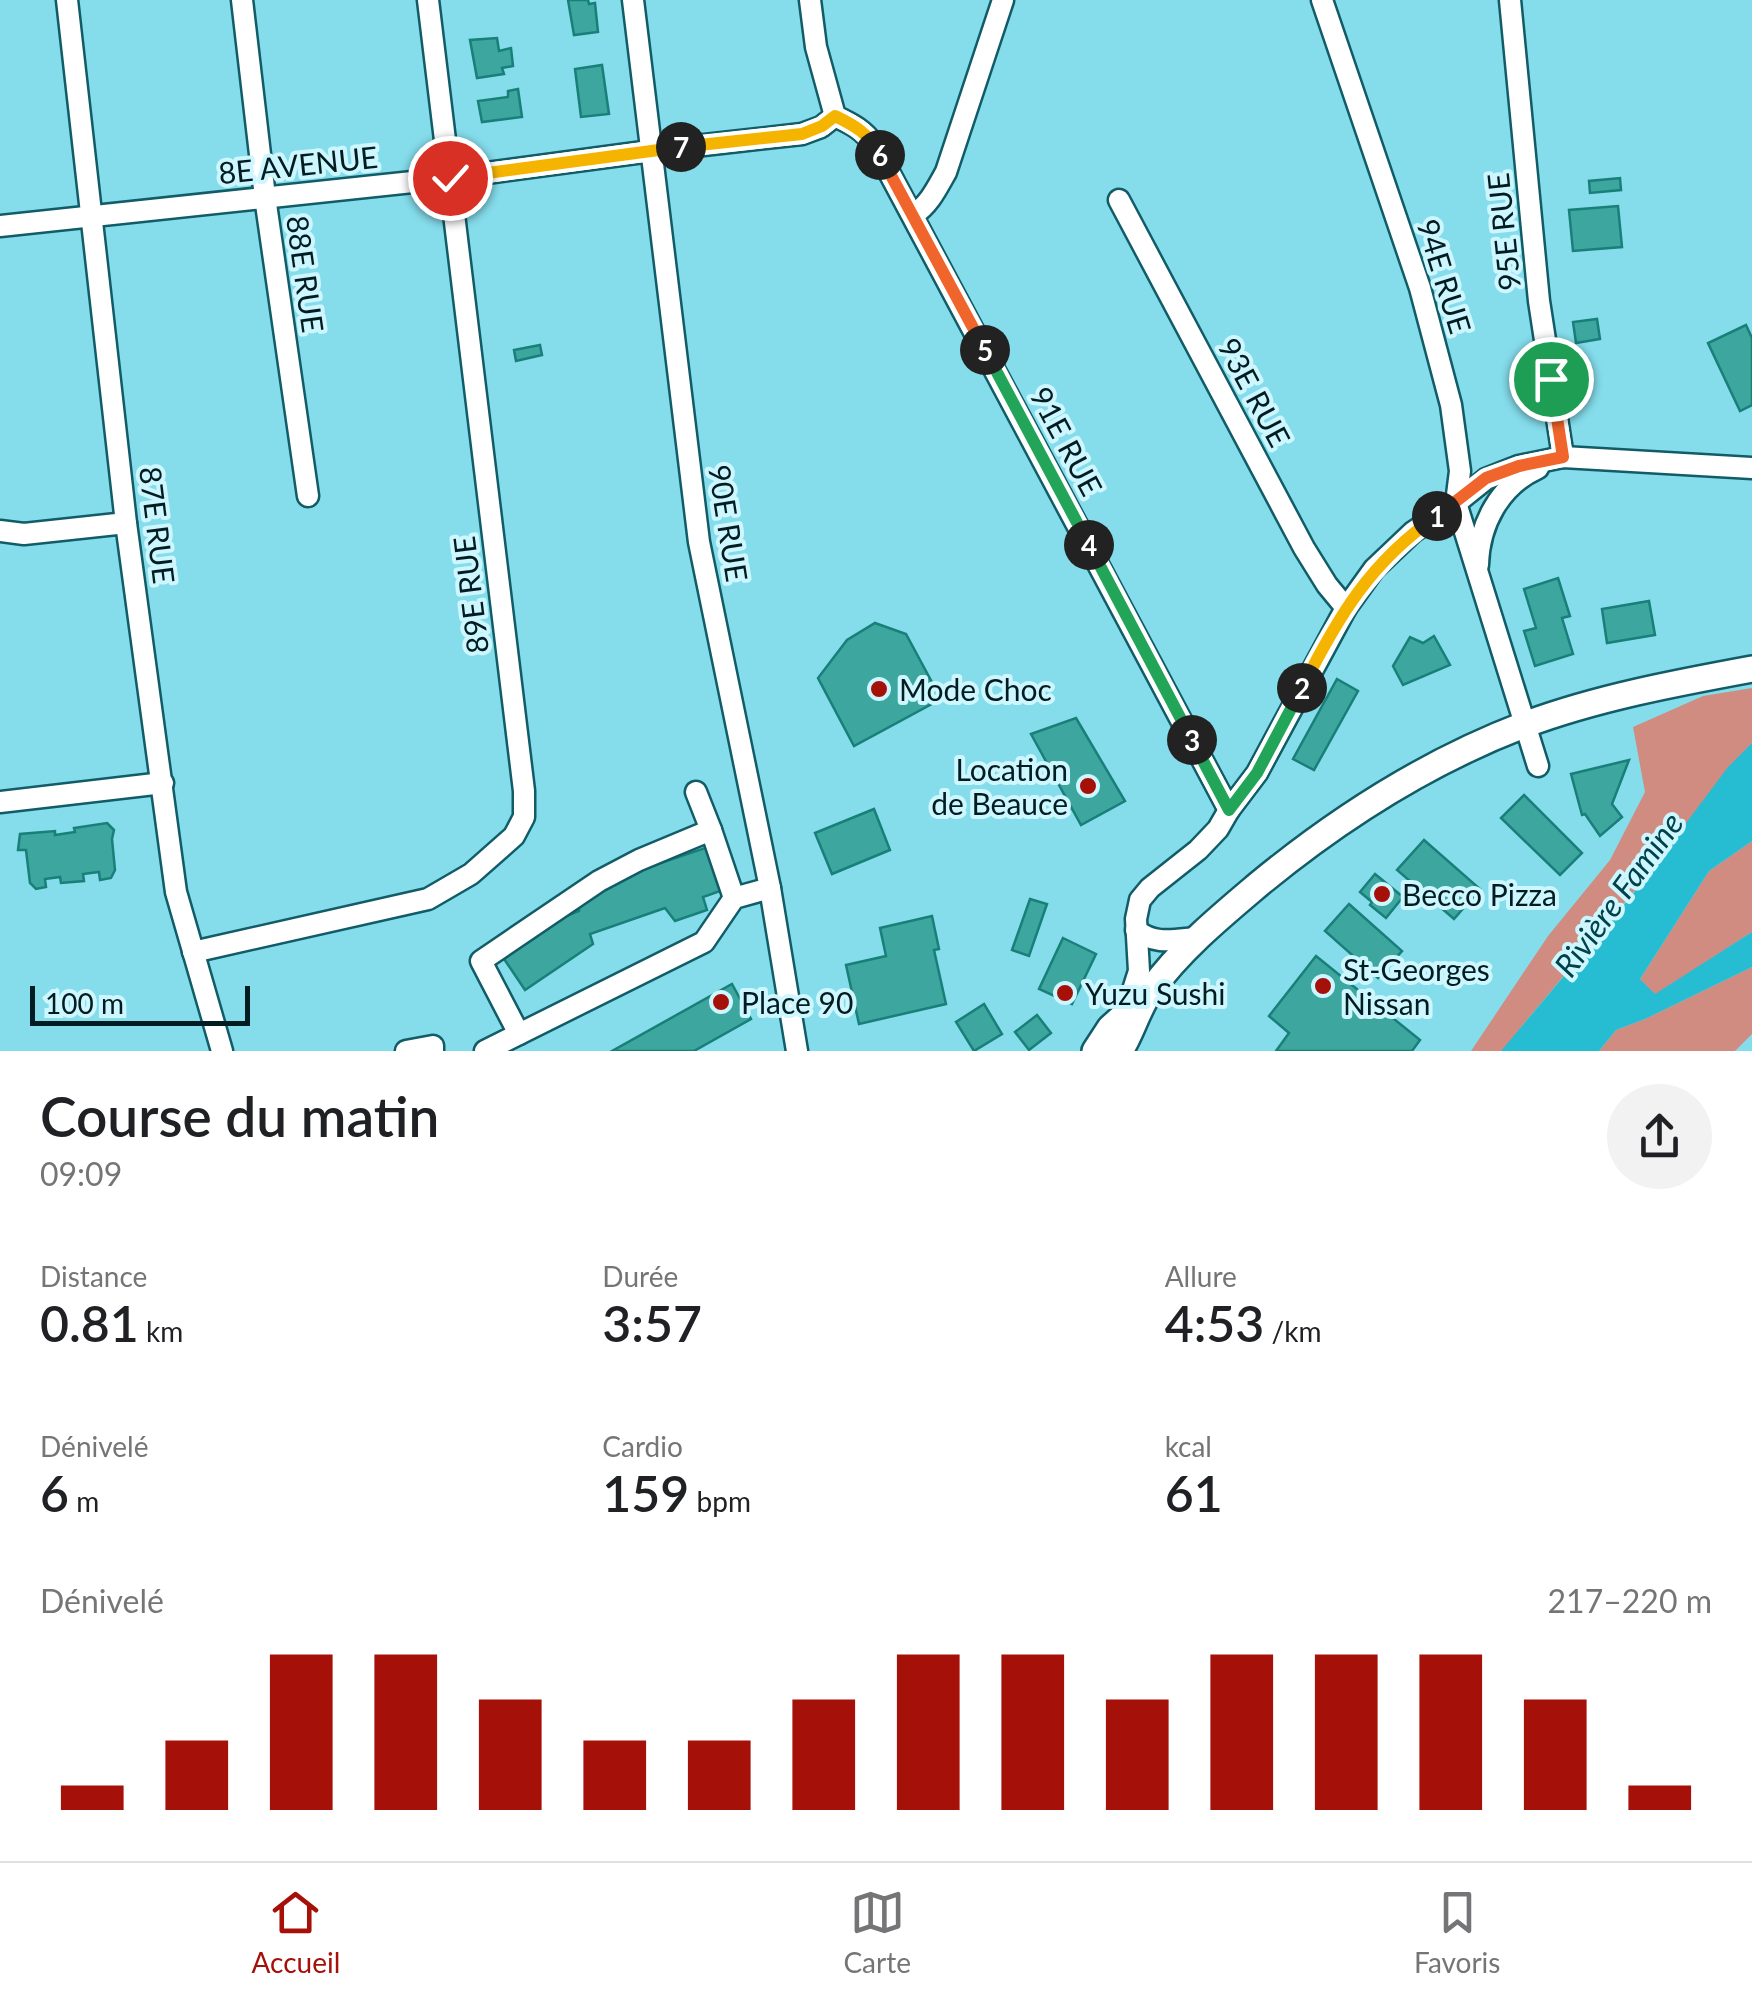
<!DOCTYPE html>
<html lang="fr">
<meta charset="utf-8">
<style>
:root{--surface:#fff;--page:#f2f2f2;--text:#202124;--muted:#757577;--line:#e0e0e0;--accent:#a51008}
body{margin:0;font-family:Lato,sans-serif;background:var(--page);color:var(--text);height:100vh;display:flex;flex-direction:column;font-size:38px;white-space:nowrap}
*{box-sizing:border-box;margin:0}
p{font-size:32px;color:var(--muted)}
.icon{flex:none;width:55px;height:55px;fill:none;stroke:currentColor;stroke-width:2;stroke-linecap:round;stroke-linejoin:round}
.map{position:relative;height:1051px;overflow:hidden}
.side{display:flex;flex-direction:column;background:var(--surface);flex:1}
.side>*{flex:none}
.scale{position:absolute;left:30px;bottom:25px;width:220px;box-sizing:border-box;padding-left:10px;border:5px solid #011d22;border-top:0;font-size:28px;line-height:35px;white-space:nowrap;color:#011d22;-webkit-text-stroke:8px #cdf6fe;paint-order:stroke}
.pin{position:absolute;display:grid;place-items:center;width:85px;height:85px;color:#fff;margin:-42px;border:5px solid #fff;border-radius:50%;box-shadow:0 2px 10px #0007}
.km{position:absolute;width:50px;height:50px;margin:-25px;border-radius:50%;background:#222;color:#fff;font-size:28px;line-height:50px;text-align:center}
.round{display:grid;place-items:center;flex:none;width:105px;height:105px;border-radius:52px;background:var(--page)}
.summary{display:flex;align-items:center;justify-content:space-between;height:170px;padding:0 40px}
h1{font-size:55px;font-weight:600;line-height:75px}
.stats{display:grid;grid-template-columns:repeat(3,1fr);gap:15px;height:170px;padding:10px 40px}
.stats div{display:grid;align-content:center}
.stats b{font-size:50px;font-weight:600}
.stats small{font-size:28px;font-weight:400}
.stats p{font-size:28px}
.chart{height:280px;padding:20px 40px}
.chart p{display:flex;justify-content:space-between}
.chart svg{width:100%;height:180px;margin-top:10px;stroke:var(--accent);stroke-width:6}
.tab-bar{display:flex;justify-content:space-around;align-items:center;height:140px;border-top:2px solid var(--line);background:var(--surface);font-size:28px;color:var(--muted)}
.tab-bar a{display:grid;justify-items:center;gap:5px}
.tab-bar .active{color:var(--accent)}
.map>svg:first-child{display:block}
.green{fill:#d18c81}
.water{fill:#26bdd2}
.building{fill:#3ca69f;stroke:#197f79;stroke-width:2.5}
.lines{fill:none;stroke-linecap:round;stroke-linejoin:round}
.minor-casing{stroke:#115c67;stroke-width:25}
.major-casing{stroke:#115c67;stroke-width:30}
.minor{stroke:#fff;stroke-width:20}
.major{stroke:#fff;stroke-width:25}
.split-1-casing{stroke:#fff;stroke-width:20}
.split-2-casing{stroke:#fff;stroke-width:20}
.split-3-casing{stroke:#fff;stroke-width:20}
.split-4-casing{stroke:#fff;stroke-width:20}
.split-5-casing{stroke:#fff;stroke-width:20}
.split-6-casing{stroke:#fff;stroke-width:20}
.split-7-casing{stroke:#fff;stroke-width:20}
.split-8-casing{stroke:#fff;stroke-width:20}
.split-1{stroke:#f0652b;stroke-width:12}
.split-2{stroke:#f5b400;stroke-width:12}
.split-3{stroke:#22a559;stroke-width:12}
.split-4{stroke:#22a559;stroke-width:12}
.split-5{stroke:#22a559;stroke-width:12}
.split-6{stroke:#f0652b;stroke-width:12}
.split-7{stroke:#f5b400;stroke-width:12}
.split-8{stroke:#f5b400;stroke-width:12}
.poi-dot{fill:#a51008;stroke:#cdf6fe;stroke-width:4}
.labels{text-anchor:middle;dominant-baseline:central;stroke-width:8;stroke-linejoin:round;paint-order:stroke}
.street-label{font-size:30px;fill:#011d22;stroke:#cdf6fe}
.poi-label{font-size:30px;fill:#011d22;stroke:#cdf6fe;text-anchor:start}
.water-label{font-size:32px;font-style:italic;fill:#00414a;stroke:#cdf6fe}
</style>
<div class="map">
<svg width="1752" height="1051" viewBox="0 0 1752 1051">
<rect width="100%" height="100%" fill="#85ddec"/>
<g class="green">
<path d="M 1752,688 L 1752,743 L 1646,877 L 1522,1026 L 1504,1051 L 1471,1051 L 1548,936 L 1610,860 L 1645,792 L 1633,727 L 1703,696 Z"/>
<path d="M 1752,841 L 1752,932 L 1655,995 L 1640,979 L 1709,871 Z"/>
<path d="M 1752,967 L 1752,1034 L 1735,1051 L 1599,1051 L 1616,1030 L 1645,1019 Z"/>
</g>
<path class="water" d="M 1752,743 L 1752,841 L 1709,871 L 1640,979 L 1655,994 L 1752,932 L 1752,967 L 1645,1019 L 1616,1030 L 1599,1051 L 1501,1051 L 1632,895 L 1728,767 Z"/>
<g class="building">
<path d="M 568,0 L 588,0 L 589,4 L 595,3 L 598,32 L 574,35 Z"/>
<path d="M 497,38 L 499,51 L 511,48 L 513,66 L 502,68 L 504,74 L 477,78 L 470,40 Z"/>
<path d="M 602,65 L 609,114 L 581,117 L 575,69 Z"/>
<path d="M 518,89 L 522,117 L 482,122 L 478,101 L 508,97 L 508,91 Z"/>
<path d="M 1620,178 L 1621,190 L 1590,193 L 1589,181 Z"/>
<path d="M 1618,206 L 1622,247 L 1573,251 L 1569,210 Z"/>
<path d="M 1597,319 L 1600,339 L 1576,343 L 1573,322 Z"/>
<path d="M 1746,325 L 1752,338 L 1752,405 L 1740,411 L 1708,343 Z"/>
<path d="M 540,345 L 542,355 L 516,361 L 514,350 Z"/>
<path d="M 1558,578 L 1570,616 L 1562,618 L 1573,654 L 1535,666 L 1524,631 L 1536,628 L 1524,589 Z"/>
<path d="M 1649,601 L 1655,635 L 1607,643 L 1602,609 Z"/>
<path d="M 875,623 L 906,634 L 941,699 L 854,746 L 818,678 L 847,640 Z"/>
<path d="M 1434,636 L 1450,665 L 1403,685 L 1393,666 L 1410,637 L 1423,643 Z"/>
<path d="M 1337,679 L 1358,691 L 1314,770 L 1293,759 Z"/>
<path d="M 1076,718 L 1125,801 L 1081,825 L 1031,734 Z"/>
<path d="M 1629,760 L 1612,804 L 1622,817 L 1600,836 L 1585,814 L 1582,815 L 1571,774 Z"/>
<path d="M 1524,795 L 1582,853 L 1560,875 L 1501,818 Z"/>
<path d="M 874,809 L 890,850 L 832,874 L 815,833 Z"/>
<path d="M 107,823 L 114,830 L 112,839 L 115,870 L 111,878 L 100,880 L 99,872 L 83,874 L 84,881 L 61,883 L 60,877 L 45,879 L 46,887 L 36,889 L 30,883 L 26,850 L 18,850 L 20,834 L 55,831 L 55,835 L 75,832 L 74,828 Z"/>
<path d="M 1424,840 L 1480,889 L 1454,919 L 1397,870 Z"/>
<path d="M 708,847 L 723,890 L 703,897 L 707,910 L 675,921 L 665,908 L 590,934 L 593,944 L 525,990 L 500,953 L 539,927 L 579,911 L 579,900 L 604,890 L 604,882 Z"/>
<path d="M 1375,874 L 1403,897 L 1386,918 L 1370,905 L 1372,902 L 1360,892 Z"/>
<path d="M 1030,899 L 1047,904 L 1029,956 L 1012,950 Z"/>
<path d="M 1349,904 L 1402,951 L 1378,978 L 1325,931 Z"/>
<path d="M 932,916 L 939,949 L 934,950 L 946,1004 L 859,1024 L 846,965 L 886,956 L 880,928 Z"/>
<path d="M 1063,938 L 1096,954 L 1072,1004 L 1039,989 Z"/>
<path d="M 1316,956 L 1420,1040 L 1412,1051 L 1276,1051 L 1289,1033 L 1269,1016 Z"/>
<path d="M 732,984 L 751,1019 L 694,1051 L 612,1051 Z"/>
<path d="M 984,1004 L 1002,1034 L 974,1051 L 956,1022 Z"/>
<path d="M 1037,1015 L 1051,1033 L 1029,1050 L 1015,1032 Z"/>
</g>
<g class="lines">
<defs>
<g id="minor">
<path d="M 67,0 L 126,523 L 176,892 L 222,1051"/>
<path d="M 242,0 L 265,197 L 308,496"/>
<path d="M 633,0 L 699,542 L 770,888 L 797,1051"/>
<path d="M 810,0 L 816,47 L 835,116 C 852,124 864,130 875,146 L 1229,810"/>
<path d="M 1322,0 L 1420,288 L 1451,405 L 1460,471 L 1456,503 L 1538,766"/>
<path d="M 1510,0 L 1539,301 L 1563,457"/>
<path d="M 1119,200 L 1304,548 L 1327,585 L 1346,608"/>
<path d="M 913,215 C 929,205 937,188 946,172 L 1003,0"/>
<path d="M 0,226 L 450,178 L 651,151 L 802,134 L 821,127 L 835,116"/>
<path d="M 0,531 L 24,534 L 126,523"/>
<path d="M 1478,565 C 1479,524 1500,485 1538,468"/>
<path d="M 696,792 L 711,830"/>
<path d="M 0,802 L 163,783"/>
<path d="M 734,898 L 704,942 L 519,1034 L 481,961 L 599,881 L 639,860 L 711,830 L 734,898 L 770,888"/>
<path d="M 1136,930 C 1155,945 1173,940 1196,938"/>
<path d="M 193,952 L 428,899 L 471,874 L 514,836 L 524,817 L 524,791 L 428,0"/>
<path d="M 1126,1012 L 1139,971 L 1136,919 L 1140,900 L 1150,888 L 1198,850 L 1218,829 L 1229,810 L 1257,773 L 1346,608 L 1374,569 L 1413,532 L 1456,503 L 1486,479 L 1519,466 L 1563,457 L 1752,468"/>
<path d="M 406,1051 L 433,1046 L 433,1051"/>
<path d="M 485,1051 L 519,1034"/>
</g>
<g id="major">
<path d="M 1095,1051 L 1110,1028 L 1139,1002"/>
<path d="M 1120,1051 C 1132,1032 1138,1008 1151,990 C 1181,949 1220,917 1259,884 C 1338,819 1427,762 1524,725 C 1596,698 1676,683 1752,669"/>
</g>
</defs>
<use href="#minor" class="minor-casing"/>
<use href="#major" class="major-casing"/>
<use href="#minor" class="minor"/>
<use href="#major" class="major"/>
</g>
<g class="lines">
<defs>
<path id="split-1" d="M 1437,516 L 1486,478 L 1519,466 L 1563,457 L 1551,379"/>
<path id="split-2" d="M 1302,688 C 1338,617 1370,562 1437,516"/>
<path id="split-3" d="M 1192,740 L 1229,810 L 1257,773 L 1302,688"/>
<path id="split-4" d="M 1089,545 L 1192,740"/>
<path id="split-5" d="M 985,350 L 1089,545"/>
<path id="split-6" d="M 880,155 L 985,350"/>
<path id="split-7" d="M 681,147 L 802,134 L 822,126 L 835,116 C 856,126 869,134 880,155"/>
<path id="split-8" d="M 450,178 L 681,147"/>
</defs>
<use href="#split-1" class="split-1-casing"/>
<use href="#split-2" class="split-2-casing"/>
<use href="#split-3" class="split-3-casing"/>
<use href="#split-4" class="split-4-casing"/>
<use href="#split-5" class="split-5-casing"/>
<use href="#split-6" class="split-6-casing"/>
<use href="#split-7" class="split-7-casing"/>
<use href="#split-8" class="split-8-casing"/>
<use href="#split-1" class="split-1"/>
<use href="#split-2" class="split-2"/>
<use href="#split-3" class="split-3"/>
<use href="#split-4" class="split-4"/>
<use href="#split-5" class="split-5"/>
<use href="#split-6" class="split-6"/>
<use href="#split-7" class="split-7"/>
<use href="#split-8" class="split-8"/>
</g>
<g class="poi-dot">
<circle cx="879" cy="689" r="10"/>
<circle cx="1088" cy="786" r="10"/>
<circle cx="1382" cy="894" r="10"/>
<circle cx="1323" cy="986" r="10"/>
<circle cx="1065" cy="993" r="10"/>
<circle cx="721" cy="1002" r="10"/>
</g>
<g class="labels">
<g class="street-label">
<text transform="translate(298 164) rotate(-6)">8E AVENUE</text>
<text transform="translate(1503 232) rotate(-96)">95E RUE</text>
<text transform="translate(306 274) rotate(82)">88E RUE</text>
<text transform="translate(1445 276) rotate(73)">94E RUE</text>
<text transform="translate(1255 392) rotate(62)">93E RUE</text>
<text transform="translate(1067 441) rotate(62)">91E RUE</text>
<text transform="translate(729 523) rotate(81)">90E RUE</text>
<text transform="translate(158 525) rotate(83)">87E RUE</text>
<text transform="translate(470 595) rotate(-97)">89E RUE</text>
</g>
<g class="poi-label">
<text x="899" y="689">Mode Choc</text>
<text x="1068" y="769" text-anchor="end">Location<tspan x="1068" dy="34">de Beauce</tspan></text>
<text x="1402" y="894">Becco Pizza</text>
<text x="1343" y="969">St-Georges<tspan x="1343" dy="34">Nissan</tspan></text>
<text x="1085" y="993">Yuzu Sushi</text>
<text x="741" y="1002">Place 90</text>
</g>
<g class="water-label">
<text transform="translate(1618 894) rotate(-54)">Rivière Famine</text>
</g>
</g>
</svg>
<div class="scale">100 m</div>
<div class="pin" style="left:1551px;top:379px;background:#1e9e55"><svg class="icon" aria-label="arrive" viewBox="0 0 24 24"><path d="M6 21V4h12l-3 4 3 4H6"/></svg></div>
<div class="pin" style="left:450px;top:178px;background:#d93025"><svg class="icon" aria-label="check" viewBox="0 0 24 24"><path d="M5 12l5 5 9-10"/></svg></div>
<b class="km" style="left:1437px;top:516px">1</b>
<b class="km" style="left:1302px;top:688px">2</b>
<b class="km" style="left:1192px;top:740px">3</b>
<b class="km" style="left:1089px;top:545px">4</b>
<b class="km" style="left:985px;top:350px">5</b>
<b class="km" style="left:880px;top:155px">6</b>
<b class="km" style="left:681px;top:147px">7</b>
</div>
<section class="side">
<div class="summary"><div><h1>Course du matin</h1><p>09:09</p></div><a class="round"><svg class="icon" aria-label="share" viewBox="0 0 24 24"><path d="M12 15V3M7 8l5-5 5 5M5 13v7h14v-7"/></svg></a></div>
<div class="stats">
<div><p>Distance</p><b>0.81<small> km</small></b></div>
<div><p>Durée</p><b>3:57</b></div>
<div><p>Allure</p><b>4:53<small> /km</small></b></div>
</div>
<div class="stats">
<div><p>Dénivelé</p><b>6<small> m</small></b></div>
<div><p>Cardio</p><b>159<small> bpm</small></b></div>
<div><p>kcal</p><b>61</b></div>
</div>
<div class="chart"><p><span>Dénivelé</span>217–220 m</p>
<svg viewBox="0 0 160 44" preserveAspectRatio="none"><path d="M5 44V38M15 44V27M25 44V6M35 44V6M45 44V17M55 44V27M65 44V27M75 44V17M85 44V6M95 44V6M105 44V17M115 44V6M125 44V6M135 44V6M145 44V17M155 44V38"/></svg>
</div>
</section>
<nav class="tab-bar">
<a class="active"><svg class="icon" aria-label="home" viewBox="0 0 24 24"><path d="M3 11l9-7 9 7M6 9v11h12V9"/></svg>Accueil</a>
<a><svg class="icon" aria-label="map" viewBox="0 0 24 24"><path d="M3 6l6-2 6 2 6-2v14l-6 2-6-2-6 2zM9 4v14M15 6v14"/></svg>Carte</a>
<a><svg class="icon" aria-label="saved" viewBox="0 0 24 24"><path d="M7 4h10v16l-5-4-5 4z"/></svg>Favoris</a>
</nav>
